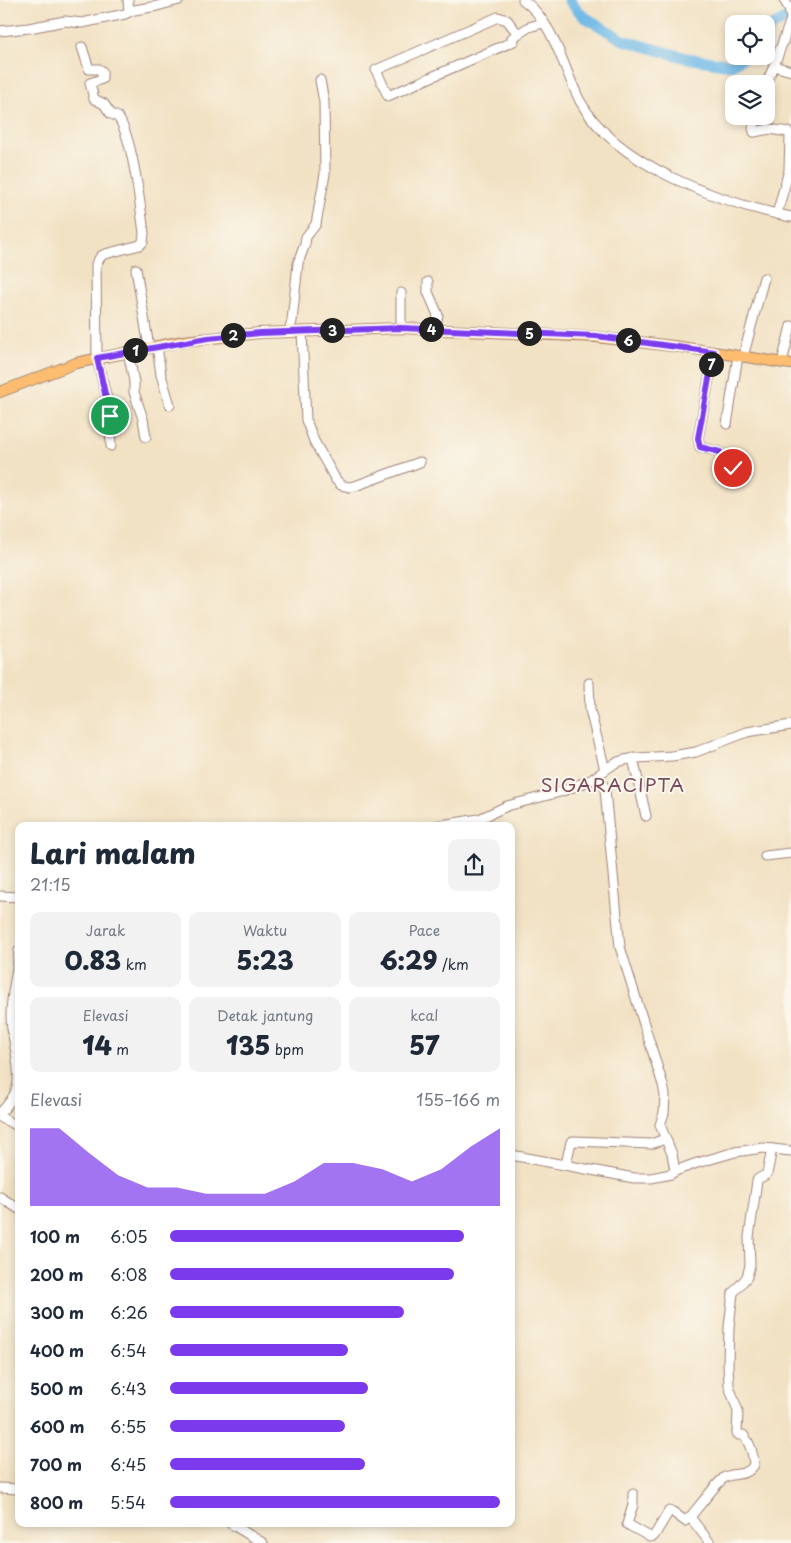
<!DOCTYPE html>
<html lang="id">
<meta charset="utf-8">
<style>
:root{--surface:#fff;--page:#f2f2f3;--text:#1f2937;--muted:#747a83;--accent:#7c3aed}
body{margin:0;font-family:"Playpen Sans",sans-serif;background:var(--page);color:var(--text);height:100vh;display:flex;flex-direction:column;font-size:19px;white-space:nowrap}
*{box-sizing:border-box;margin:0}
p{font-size:16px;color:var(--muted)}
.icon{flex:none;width:28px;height:28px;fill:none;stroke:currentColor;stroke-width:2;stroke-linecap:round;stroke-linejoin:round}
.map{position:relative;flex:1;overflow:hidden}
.details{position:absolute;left:15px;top:822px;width:500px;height:705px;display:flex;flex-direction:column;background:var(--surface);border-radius:10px;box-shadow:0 2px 8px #0003}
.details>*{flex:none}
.tools{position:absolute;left:725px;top:15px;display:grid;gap:10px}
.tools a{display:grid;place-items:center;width:50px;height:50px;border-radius:10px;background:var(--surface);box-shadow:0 2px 8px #0003;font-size:25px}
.pin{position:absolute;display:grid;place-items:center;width:42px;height:42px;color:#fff;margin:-21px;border:2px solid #fff;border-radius:50%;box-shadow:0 1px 5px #0007}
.km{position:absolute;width:25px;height:25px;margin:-12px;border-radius:50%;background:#222;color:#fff;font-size:14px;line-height:25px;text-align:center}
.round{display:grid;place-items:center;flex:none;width:52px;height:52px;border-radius:10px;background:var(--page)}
.headline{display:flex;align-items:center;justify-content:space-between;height:85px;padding:0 15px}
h1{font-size:28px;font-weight:800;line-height:38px}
.metrics{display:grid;grid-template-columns:repeat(3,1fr);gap:8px;height:85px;padding:5px 15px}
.metrics div{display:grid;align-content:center;border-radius:10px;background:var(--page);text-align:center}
.metrics b{font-size:25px;font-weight:800}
.metrics small{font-size:14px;font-weight:400}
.metrics p{font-size:14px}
.chart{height:140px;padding:10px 15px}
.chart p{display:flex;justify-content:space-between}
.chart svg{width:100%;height:90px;margin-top:5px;fill:var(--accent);opacity:.7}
ul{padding:0 15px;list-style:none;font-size:16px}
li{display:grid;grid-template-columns:80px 60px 1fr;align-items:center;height:38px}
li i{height:12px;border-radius:6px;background:var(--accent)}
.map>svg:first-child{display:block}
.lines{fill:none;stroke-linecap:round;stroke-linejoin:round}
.river{stroke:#6db8e6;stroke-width:11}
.minor-casing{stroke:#9e8078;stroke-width:11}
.major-casing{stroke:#9e8078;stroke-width:12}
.minor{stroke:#fff;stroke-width:9}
.major{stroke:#fcbd6f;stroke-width:10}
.route-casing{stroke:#fff;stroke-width:10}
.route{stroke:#7c3aed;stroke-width:6}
.labels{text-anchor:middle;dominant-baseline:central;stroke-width:4;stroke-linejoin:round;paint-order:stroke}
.quarter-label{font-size:19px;letter-spacing:1px;fill:#7c4a5d;stroke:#fbf7ec}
</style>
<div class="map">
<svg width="791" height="1543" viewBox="0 0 791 1543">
<rect width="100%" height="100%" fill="#fbf7ec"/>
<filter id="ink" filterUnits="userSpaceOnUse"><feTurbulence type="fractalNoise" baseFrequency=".02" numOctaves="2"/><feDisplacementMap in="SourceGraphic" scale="10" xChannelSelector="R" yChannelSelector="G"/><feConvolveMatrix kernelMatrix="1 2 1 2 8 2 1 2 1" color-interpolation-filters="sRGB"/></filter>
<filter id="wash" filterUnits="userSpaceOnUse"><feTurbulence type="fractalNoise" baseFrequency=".0096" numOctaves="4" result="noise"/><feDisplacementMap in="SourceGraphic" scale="20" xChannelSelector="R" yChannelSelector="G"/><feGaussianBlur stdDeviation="1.12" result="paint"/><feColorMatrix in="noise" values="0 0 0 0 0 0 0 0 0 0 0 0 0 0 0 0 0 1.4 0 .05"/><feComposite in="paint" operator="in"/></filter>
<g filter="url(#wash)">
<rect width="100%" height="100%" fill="#f2e2c4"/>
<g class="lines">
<g class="river">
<path d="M 569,0 L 583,16 L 623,40 L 686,58 L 731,65 L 746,56"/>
<path d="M 766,33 L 772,26 L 791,16"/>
</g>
</g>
</g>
<g filter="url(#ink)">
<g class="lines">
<defs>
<g id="minor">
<path d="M 523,0 C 553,20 564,70 580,101 C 616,166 722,203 791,217"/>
<path d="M 129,11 L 157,6 L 179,0"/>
<path d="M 0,31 L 29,28 L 65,21 L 82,23 L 125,14 L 129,12 L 128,0"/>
<path d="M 518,34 L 507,20 L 498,17 L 376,70 L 388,96 L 514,41 L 512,38 L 529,27 L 543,23"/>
<path d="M 82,47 L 89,69 L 99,69 L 102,71 L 102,79 L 90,83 L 94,99 L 104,104 L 111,114 L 118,117 C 133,139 140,204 144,233 L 143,242 L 140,245 L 105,254 L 101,256 L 96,264 L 97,358 L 109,408 L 111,446"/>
<path d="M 774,66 L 791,71"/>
<path d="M 766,84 L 774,66 L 791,19 L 789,8 L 784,0"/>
<path d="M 758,116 L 753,128 L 754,132 L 770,129 L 788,132 L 790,135 L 789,170 L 777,214"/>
<path d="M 136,269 L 149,347"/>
<path d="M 428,282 L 428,292 L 438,315 L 435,329"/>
<path d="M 401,293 L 401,328"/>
<path d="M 302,331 L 306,420 L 314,441 L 336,480 L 341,485 L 349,487 L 355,486 L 420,462"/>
<path d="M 289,332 L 292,321 L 298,263 L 305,244 L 306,237 L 316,224 L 325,174 L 324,102 L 320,80"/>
<path d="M 157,346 L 161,375 L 170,405"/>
<path d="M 128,351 L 134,382 L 134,392 L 143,419 L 146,437"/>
<path d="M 714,352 L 698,438 L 700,447 L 720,452 L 727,465 L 733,468"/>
<path d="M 743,357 L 764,278"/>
<path d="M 782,362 L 791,326"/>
<path d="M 727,424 L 738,356"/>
<path d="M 589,683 L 590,710 L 605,770"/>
<path d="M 633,758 L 646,816"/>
<path d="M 599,776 L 605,789 L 606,801 L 620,947 L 663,1085 L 665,1095 L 664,1113 L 660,1125 L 672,1154 L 675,1171"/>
<path d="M 435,826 L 479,819 L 507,806 L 560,792 L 591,780 L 615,763 L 624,760 L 637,758 L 672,756 L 696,752 L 747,732 L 791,725"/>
<path d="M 765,856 L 791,853"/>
<path d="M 0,896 L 19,897"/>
<path d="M 0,1113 C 7,1106 14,1098 17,1088 C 22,1066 11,1038 11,1015 C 11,993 18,972 19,950"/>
<path d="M 0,1117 L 19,1127"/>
<path d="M 511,1155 L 634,1178 L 651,1178 L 671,1174 L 675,1171 L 697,1163 L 735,1152 L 763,1148 L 791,1151"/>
<path d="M 566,1164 L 571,1142 L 573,1141 L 651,1144 L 665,1139"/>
<path d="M 0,1197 L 19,1209"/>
<path d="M 0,1488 L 19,1489"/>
<path d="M 633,1494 L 633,1505 L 627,1524 L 650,1537 L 654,1536 L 669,1511 L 673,1512 L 685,1521 L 690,1517"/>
<path d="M 231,1524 L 263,1543"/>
<path d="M 710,1543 L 690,1517 C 697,1509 719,1480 725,1477 C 737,1472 746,1477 754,1465 C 754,1456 750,1442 743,1435 L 739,1435 L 737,1433 L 738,1411 L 729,1386 L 728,1363 L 729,1327 L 733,1293 L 747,1277 L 750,1265 L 749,1237 L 757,1181 L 758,1179 L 767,1174 L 772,1149"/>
</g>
<path id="major" d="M 0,392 L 76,363 L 183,341 L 260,333 L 401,328 L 596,337 L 681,347 L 791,364"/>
</defs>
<use href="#minor" class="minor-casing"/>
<use href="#major" class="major-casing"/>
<use href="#minor" class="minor"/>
<use href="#major" class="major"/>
</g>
</g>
<g class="lines" filter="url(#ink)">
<defs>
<path id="route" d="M 110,416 L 97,358 L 208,338 L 260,333 L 401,328 L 596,336 L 714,352 L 698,438 L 700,447 L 720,452 L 727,465 L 733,468"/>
</defs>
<use href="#route" class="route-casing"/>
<use href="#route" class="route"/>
</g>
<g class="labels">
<g class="quarter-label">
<text x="613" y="784">SIGARACIPTA</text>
</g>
</g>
</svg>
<div class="tools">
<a><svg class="icon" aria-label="locate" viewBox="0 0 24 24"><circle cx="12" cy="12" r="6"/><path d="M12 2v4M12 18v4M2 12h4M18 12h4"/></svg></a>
<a><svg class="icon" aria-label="layers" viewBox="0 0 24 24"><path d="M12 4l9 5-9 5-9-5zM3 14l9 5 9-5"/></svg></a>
</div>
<div class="pin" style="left:110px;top:416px;background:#1e9e55"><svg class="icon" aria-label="arrive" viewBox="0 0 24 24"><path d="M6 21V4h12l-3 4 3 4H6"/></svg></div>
<div class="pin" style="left:733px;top:468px;background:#d93025"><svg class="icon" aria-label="check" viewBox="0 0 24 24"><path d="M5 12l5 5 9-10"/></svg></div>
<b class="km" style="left:135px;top:350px">1</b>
<b class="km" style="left:233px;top:335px">2</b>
<b class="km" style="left:332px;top:330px">3</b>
<b class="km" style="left:431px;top:329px">4</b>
<b class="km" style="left:529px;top:333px">5</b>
<b class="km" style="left:628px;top:340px">6</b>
<b class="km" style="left:711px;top:364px">7</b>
<section class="details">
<div class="headline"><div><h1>Lari malam</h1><p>21:15</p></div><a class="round"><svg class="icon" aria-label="share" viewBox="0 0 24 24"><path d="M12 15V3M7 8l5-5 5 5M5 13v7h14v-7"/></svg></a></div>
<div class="metrics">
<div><p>Jarak</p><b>0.83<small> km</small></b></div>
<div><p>Waktu</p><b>5:23</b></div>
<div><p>Pace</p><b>6:29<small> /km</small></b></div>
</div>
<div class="metrics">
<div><p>Elevasi</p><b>14<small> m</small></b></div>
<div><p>Detak jantung</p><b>135<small> bpm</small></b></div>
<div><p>kcal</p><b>57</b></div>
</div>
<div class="chart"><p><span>Elevasi</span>155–166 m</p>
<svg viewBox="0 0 160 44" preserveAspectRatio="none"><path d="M0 44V6L10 6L20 18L30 29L40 35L50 35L60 38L70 38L80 38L90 32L100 23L110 23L120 26L130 32L140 26L150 15L160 6V44z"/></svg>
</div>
<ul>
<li><b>100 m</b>6:05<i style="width:89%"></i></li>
<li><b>200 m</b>6:08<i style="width:86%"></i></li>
<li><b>300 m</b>6:26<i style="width:71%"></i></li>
<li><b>400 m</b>6:54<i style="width:54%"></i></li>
<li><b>500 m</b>6:43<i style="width:60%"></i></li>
<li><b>600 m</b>6:55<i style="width:53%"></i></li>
<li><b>700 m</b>6:45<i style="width:59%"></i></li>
<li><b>800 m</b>5:54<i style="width:100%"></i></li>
</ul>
</section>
</div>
